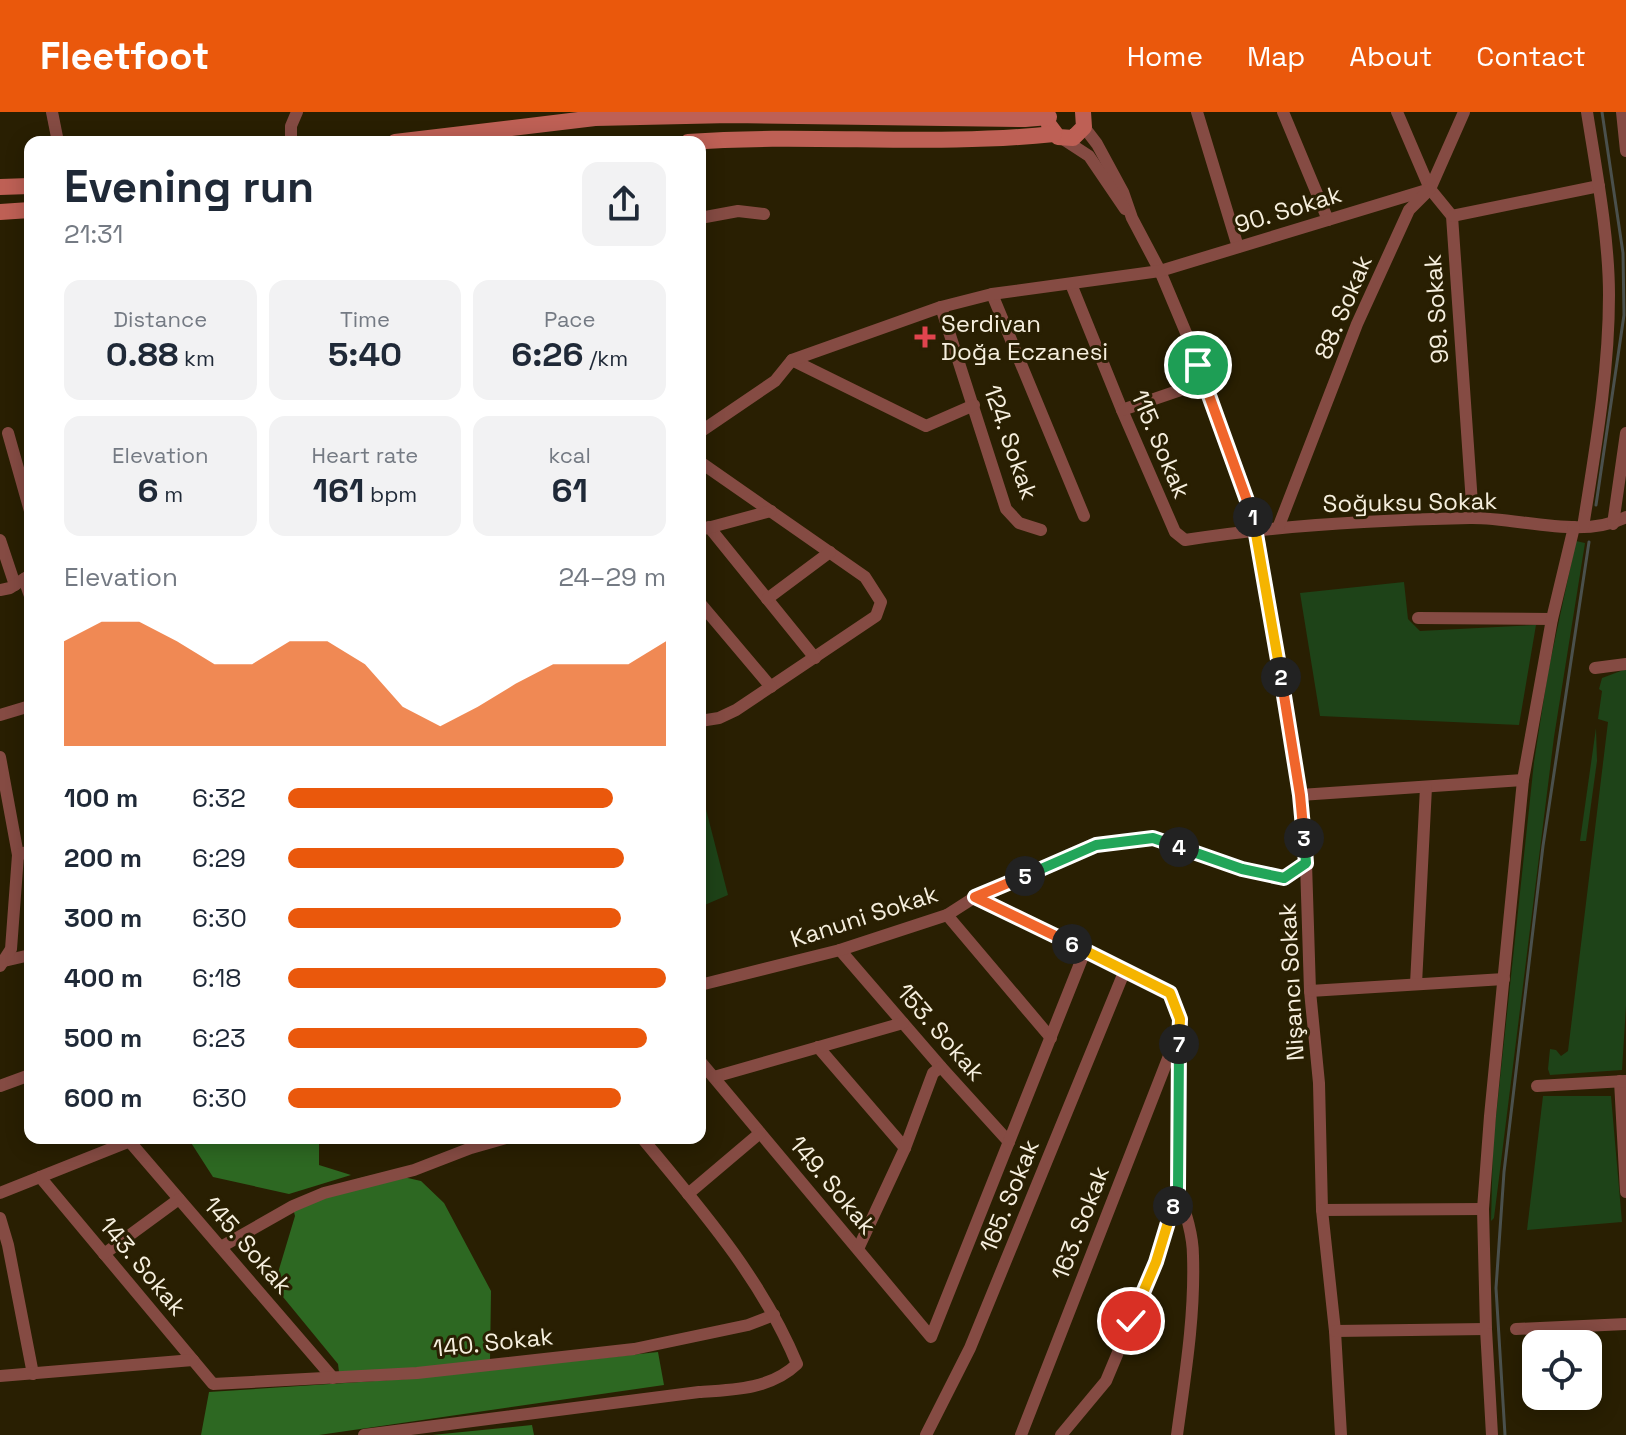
<!DOCTYPE html>
<meta charset="utf-8">
<style>
:root{--surface:#fff;--page:#f2f2f3;--text:#1f2937;--muted:#747a83;--accent:#ea580c}
body{margin:0;font-family:"Space Grotesk",sans-serif;background:var(--page);color:var(--text);height:100vh;display:flex;flex-direction:column;font-size:30px;white-space:nowrap}
*{box-sizing:border-box;margin:0}
p{font-size:26px;color:var(--muted)}
.icon{flex:none;width:44px;height:44px;fill:none;stroke:currentColor;stroke-width:2;stroke-linecap:round;stroke-linejoin:round}
.map{position:relative;flex:1;overflow:hidden}
.panel{position:absolute;left:24px;top:24px;width:682px;height:1008px;display:flex;flex-direction:column;background:var(--surface);border-radius:16px;box-shadow:0 4px 20px #0003}
.panel>*{flex:none}
.fabs{position:absolute;left:1522px;top:1218px;display:grid;gap:16px}
.fabs a{display:grid;place-items:center;width:80px;height:80px;border-radius:16px;background:var(--surface);box-shadow:0 4px 20px #0003;font-size:40px}
.pin{position:absolute;display:grid;place-items:center;width:68px;height:68px;color:#fff;margin:-34px;border:4px solid #fff;border-radius:50%;box-shadow:0 2px 8px #0007}
.km{position:absolute;width:40px;height:40px;margin:-20px;border-radius:50%;background:#222;color:#fff;font-size:22px;line-height:40px;text-align:center}
.round{display:grid;place-items:center;flex:none;width:84px;height:84px;border-radius:16px;background:var(--page)}
.head{display:flex;align-items:center;justify-content:space-between;height:136px;padding:0 40px}
h1{font-size:44px;font-weight:700;line-height:60px}
.stats{display:grid;grid-template-columns:repeat(3,1fr);gap:12px;height:136px;padding:8px 40px}
.stats div{display:grid;align-content:center;border-radius:16px;background:var(--page);text-align:center}
.stats b{font-size:34px;font-weight:700}
.stats small{font-size:22px;font-weight:400}
.stats p{font-size:22px}
.chart{height:224px;padding:16px 40px}
.chart p{display:flex;justify-content:space-between}
.chart svg{width:100%;height:144px;margin-top:8px;fill:var(--accent);opacity:.7}
ul{padding:0 40px;list-style:none;font-size:26px}
li{display:grid;grid-template-columns:128px 96px 1fr;align-items:center;height:60px}
li i{height:20px;border-radius:10px;background:var(--accent)}
header{display:flex;align-items:center;gap:48px;box-sizing:border-box;height:112px;padding:0 40px;background:var(--accent);color:#fff}
header strong{font-size:38px}
nav{display:flex;gap:44px;margin-inline-start:auto;font-size:28px}
.map>svg:first-child{display:block}
.green{fill:#1e4318}
.forest{fill:#2d6822}
.lines{fill:none;stroke-linecap:round;stroke-linejoin:round}
.stream{stroke:#4a504c;stroke-width:3}
.minor{stroke:#854b43;stroke-width:12}
.secondary{stroke:#be6055;stroke-width:16}
.split-1-casing{stroke:#fff;stroke-width:16}
.split-2-casing{stroke:#fff;stroke-width:16}
.split-3-casing{stroke:#fff;stroke-width:16}
.split-4-casing{stroke:#fff;stroke-width:16}
.split-5-casing{stroke:#fff;stroke-width:16}
.split-6-casing{stroke:#fff;stroke-width:16}
.split-7-casing{stroke:#fff;stroke-width:16}
.split-8-casing{stroke:#fff;stroke-width:16}
.split-9-casing{stroke:#fff;stroke-width:16}
.split-1{stroke:#f0652b;stroke-width:10}
.split-2{stroke:#f5b400;stroke-width:10}
.split-3{stroke:#f0652b;stroke-width:10}
.split-4{stroke:#22a559;stroke-width:10}
.split-5{stroke:#22a559;stroke-width:10}
.split-6{stroke:#f0652b;stroke-width:10}
.split-7{stroke:#f5b400;stroke-width:10}
.split-8{stroke:#22a559;stroke-width:10}
.split-9{stroke:#f5b400;stroke-width:10}
.health-dot{fill:#e0444e;stroke:#291f02;stroke-width:3}
.labels{text-anchor:middle;dominant-baseline:central;stroke-width:6;stroke-linejoin:round;paint-order:stroke}
.street-label{font-size:24px;fill:#f6efde;stroke:#291f02}
.poi-label{font-size:24px;fill:#f6efde;stroke:#291f02;text-anchor:start}
</style>
<header>
<strong>Fleetfoot</strong>
<nav><a>Home</a><a>Map</a><a>About</a><a>Contact</a></nav>
</header>
<div class="map">
<svg width="1626" height="1323" viewBox="0 0 1626 1323">
<rect width="100%" height="100%" fill="#291f02"/>
<g class="green">
<path d="M 1576,429 L 1585,431 L 1554,625 L 1494,1106 L 1491,1109 L 1493,1032 L 1534,650 L 1548,560 Z"/>
<path d="M 1404,470 L 1408,507 L 1420,519 L 1536,513 L 1519,613 L 1320,604 L 1300,481 Z"/>
<path d="M 1626,557 L 1626,894 L 1622,958 L 1550,963 L 1548,957 L 1550,937 L 1556,938 L 1561,944 L 1568,939 L 1608,610 L 1598,607 L 1602,579 L 1599,577 L 1602,566 Z"/>
<path d="M 1596,616 L 1597,649 L 1586,729 L 1580,729 Z"/>
<path d="M 700,674 L 728,783 L 700,795 Z"/>
<path d="M 1543,984 L 1611,984 L 1622,1110 L 1527,1118 Z"/>
</g>
<g class="forest">
<path d="M 188,1026 L 319,1026 L 319,1053 L 351,1063 L 289,1082 L 213,1065 Z"/>
<path d="M 386,1061 L 421,1069 L 444,1091 L 491,1179 L 490,1249 L 356,1262 L 339,1260 L 338,1252 L 274,1174 L 295,1104 L 292,1092 C 322,1079 352,1065 386,1061 Z"/>
<path d="M 658,1240 L 664,1273 L 319,1323 L 201,1323 L 209,1280 L 406,1267 Z"/>
<path d="M 532,1313 L 534,1323 L 432,1323 Z"/>
</g>
<g class="lines">
<g class="stream">
<path d="M 1596,393 L 1624,203 L 1623,141 L 1602,0"/>
<path d="M 1505,1323 L 1496,1176 L 1504,1060 L 1543,734 L 1589,430"/>
</g>
<g class="minor">
<path d="M 52,0 L 58,30"/>
<path d="M 1197,0 L 1238,135"/>
<path d="M 1283,0 L 1328,108"/>
<path d="M 1397,0 L 1430,77 L 1452,104 L 1473,406"/>
<path d="M 1622,0 L 1626,39"/>
<path d="M 1084,15 L 1097,32 L 1123,80 L 1132,106 L 1160,159 L 1189,228 L 1257,417 L 1300,683 L 1306,751 L 1310,879 L 1319,971 L 1322,1098 L 1335,1219 L 1341,1323"/>
<path d="M 1063,27 L 1089,44 L 1125,97"/>
<path d="M 291,30 L 291,14 L 297,0"/>
<path d="M 1452,104 L 1599,74"/>
<path d="M 700,106 L 738,99 L 764,102"/>
<path d="M 1071,172 L 1122,298 L 1175,420 L 1185,428 C 1278,413 1375,408 1470,406 C 1518,405 1582,428 1626,405"/>
<path d="M 992,182 L 1084,404"/>
<path d="M 941,195 L 1006,397 L 1019,411 L 1041,418"/>
<path d="M 792,248 L 926,314 L 974,293"/>
<path d="M 1122,298 L 1204,270"/>
<path d="M 700,320 L 775,269 L 792,248 L 941,195 L 992,182 L 1160,159 L 1430,77"/>
<path d="M 8,321 L 30,399"/>
<path d="M 700,350 L 865,465 L 881,490 L 876,504 L 736,598 L 719,606 L 700,609"/>
<path d="M 1613,412 L 1626,321"/>
<path d="M 709,415 L 815,546"/>
<path d="M 1583,415 C 1595,339 1609,261 1609,183 C 1609,125 1596,57 1587,0"/>
<path d="M 1278,416 L 1357,212 L 1409,98 L 1430,77 L 1464,0"/>
<path d="M 700,418 L 771,399"/>
<path d="M 0,428 L 15,473"/>
<path d="M 24,467 L 30,484"/>
<path d="M 0,478 L 10,476 L 30,463"/>
<path d="M 767,487 L 830,440"/>
<path d="M 700,491 L 771,575"/>
<path d="M 1418,506 L 1552,507"/>
<path d="M 1595,556 L 1626,552"/>
<path d="M 0,603 L 30,594"/>
<path d="M 0,645 L 18,743 L 23,741"/>
<path d="M 1300,683 L 1523,668"/>
<path d="M 975,785 L 1170,881 L 1180,907 L 1178,1078 C 1185,1099 1193,1122 1193,1144 C 1195,1204 1185,1264 1177,1323"/>
<path d="M 947,803 L 1051,926"/>
<path d="M 840,838 L 941,955 L 1009,1030"/>
<path d="M 4,849 L 30,843"/>
<path d="M 0,854 L 11,837 L 18,743 L 30,739"/>
<path d="M 1416,872 L 1426,675"/>
<path d="M 700,873 L 840,838 L 947,803 L 975,785 L 1096,733 L 1153,726 L 1242,757 L 1284,766 L 1306,751"/>
<path d="M 1310,879 L 1504,867"/>
<path d="M 818,935 L 905,1036"/>
<path d="M 700,949 L 931,1225 L 1085,839"/>
<path d="M 714,965 L 903,911"/>
<path d="M 1620,969 L 1626,1080"/>
<path d="M 0,974 L 30,963"/>
<path d="M 1537,974 L 1625,969"/>
<path d="M 130,1030 L 333,1266"/>
<path d="M 40,1065 L 213,1272 L 417,1261 L 634,1237 L 748,1213 L 774,1203"/>
<path d="M 0,1081 L 138,1026"/>
<path d="M 688,1082 L 760,1021"/>
<path d="M 1322,1098 L 1483,1097"/>
<path d="M 0,1106 L 8,1133 L 33,1262"/>
<path d="M 221,1135 L 293,1094 L 324,1081 L 414,1058 L 471,1036 L 506,1026"/>
<path d="M 858,1137 L 905,1036 L 933,961 L 941,955"/>
<path d="M 104,1142 L 179,1087"/>
<path d="M 1516,1217 L 1626,1212"/>
<path d="M 1335,1219 L 1486,1217"/>
<path d="M 0,1264 L 193,1248"/>
<path d="M 364,1323 L 699,1280 C 734,1278 771,1277 797,1252 C 762,1167 700,1096 642,1026"/>
<path d="M 926,1323 L 970,1236 L 1125,858"/>
<path d="M 1021,1323 L 1176,926"/>
<path d="M 1061,1323 L 1106,1269 L 1156,1150 L 1178,1078"/>
<path d="M 1492,1323 L 1486,1217 L 1483,1097 L 1490,1004 L 1523,668 L 1552,507 L 1574,415"/>
</g>
<g class="secondary">
<path d="M 1049,13 L 1058,25 L 1073,26 L 1084,15 L 1083,0"/>
<path d="M 395,30 L 595,6 L 731,3 L 1025,7 L 1049,5"/>
<path d="M 688,30 C 810,21 933,35 1054,22"/>
<path d="M 0,75 L 30,74"/>
<path d="M 0,100 L 30,98"/>
</g>
</g>
<g class="lines">
<defs>
<path id="split-1" d="M 1198,253 L 1253,405"/>
<path id="split-2" d="M 1253,405 L 1281,565"/>
<path id="split-3" d="M 1281,565 L 1300,683 L 1304,726"/>
<path id="split-4" d="M 1179,735 L 1242,757 L 1284,766 L 1306,751 L 1304,726"/>
<path id="split-5" d="M 1025,764 L 1096,733 L 1153,726 L 1179,735"/>
<path id="split-6" d="M 1025,764 L 975,785 L 1072,832"/>
<path id="split-7" d="M 1072,832 L 1170,881 L 1180,907 L 1179,932"/>
<path id="split-8" d="M 1173,1094 L 1178,1078 L 1179,932"/>
<path id="split-9" d="M 1131,1209 L 1156,1150 L 1173,1094"/>
</defs>
<use href="#split-1" class="split-1-casing"/>
<use href="#split-2" class="split-2-casing"/>
<use href="#split-3" class="split-3-casing"/>
<use href="#split-4" class="split-4-casing"/>
<use href="#split-5" class="split-5-casing"/>
<use href="#split-6" class="split-6-casing"/>
<use href="#split-7" class="split-7-casing"/>
<use href="#split-8" class="split-8-casing"/>
<use href="#split-9" class="split-9-casing"/>
<use href="#split-1" class="split-1"/>
<use href="#split-2" class="split-2"/>
<use href="#split-3" class="split-3"/>
<use href="#split-4" class="split-4"/>
<use href="#split-5" class="split-5"/>
<use href="#split-6" class="split-6"/>
<use href="#split-7" class="split-7"/>
<use href="#split-8" class="split-8"/>
<use href="#split-9" class="split-9"/>
</g>
<path class="health-dot" d="M921 213h8v8h8v8h-8v8h-8v-8h-8v-8h8z"/>
<g class="labels">
<g class="street-label">
<text transform="translate(1288 97) rotate(-17)">90. Sokak</text>
<text transform="translate(1343 195) rotate(-67)">88. Sokak</text>
<text transform="translate(1436 197) rotate(-94)">99. Sokak</text>
<text transform="translate(1011 330) rotate(71)">124. Sokak</text>
<text transform="translate(1161 332) rotate(67)">115. Sokak</text>
<text transform="translate(1410 390) rotate(-1)">Soğuksu Sokak</text>
<text transform="translate(864 804) rotate(-18)">Kanuni Sokak</text>
<text transform="translate(1291 870) rotate(-93)">Nişancı Sokak</text>
<text transform="translate(941 920) rotate(49)">153. Sokak</text>
<text transform="translate(833 1073) rotate(50)">149. Sokak</text>
<text transform="translate(1009 1084) rotate(-68)">165. Sokak</text>
<text transform="translate(1080 1111) rotate(-69)">163. Sokak</text>
<text transform="translate(248 1133) rotate(49)">145. Sokak</text>
<text transform="translate(143 1154) rotate(50)">143. Sokak</text>
<text transform="translate(493 1230) rotate(-6)">140. Sokak</text>
</g>
<g class="poi-label">
<text x="941" y="211">Serdivan<tspan x="941" dy="28">Doğa Eczanesi</tspan></text>
</g>
</g>
</svg>
<div class="fabs">
<a><svg class="icon" aria-label="locate" viewBox="0 0 24 24"><circle cx="12" cy="12" r="6"/><path d="M12 2v4M12 18v4M2 12h4M18 12h4"/></svg></a>
</div>
<div class="pin" style="left:1198px;top:253px;background:#1e9e55"><svg class="icon" aria-label="arrive" viewBox="0 0 24 24"><path d="M6 21V4h12l-3 4 3 4H6"/></svg></div>
<div class="pin" style="left:1131px;top:1209px;background:#d93025"><svg class="icon" aria-label="check" viewBox="0 0 24 24"><path d="M5 12l5 5 9-10"/></svg></div>
<b class="km" style="left:1253px;top:405px">1</b>
<b class="km" style="left:1281px;top:565px">2</b>
<b class="km" style="left:1304px;top:726px">3</b>
<b class="km" style="left:1179px;top:735px">4</b>
<b class="km" style="left:1025px;top:764px">5</b>
<b class="km" style="left:1072px;top:832px">6</b>
<b class="km" style="left:1179px;top:932px">7</b>
<b class="km" style="left:1173px;top:1094px">8</b>
<section class="panel">
<div class="head"><div><h1>Evening run</h1><p>21:31</p></div><a class="round"><svg class="icon" aria-label="share" viewBox="0 0 24 24"><path d="M12 15V3M7 8l5-5 5 5M5 13v7h14v-7"/></svg></a></div>
<div class="stats">
<div><p>Distance</p><b>0.88<small> km</small></b></div>
<div><p>Time</p><b>5:40</b></div>
<div><p>Pace</p><b>6:26<small> /km</small></b></div>
</div>
<div class="stats">
<div><p>Elevation</p><b>6<small> m</small></b></div>
<div><p>Heart rate</p><b>161<small> bpm</small></b></div>
<div><p>kcal</p><b>61</b></div>
</div>
<div class="chart"><p><span>Elevation</span>24–29 m</p>
<svg viewBox="0 0 160 44" preserveAspectRatio="none"><path d="M0 44V12L10 6L20 6L30 12L40 19L50 19L60 12L70 12L80 19L90 32L100 38L110 32L120 25L130 19L140 19L150 19L160 12V44z"/></svg>
</div>
<ul>
<li><b>100 m</b>6:32<i style="width:86%"></i></li>
<li><b>200 m</b>6:29<i style="width:89%"></i></li>
<li><b>300 m</b>6:30<i style="width:88%"></i></li>
<li><b>400 m</b>6:18<i style="width:100%"></i></li>
<li><b>500 m</b>6:23<i style="width:95%"></i></li>
<li><b>600 m</b>6:30<i style="width:88%"></i></li>
</ul>
</section>
</div>
